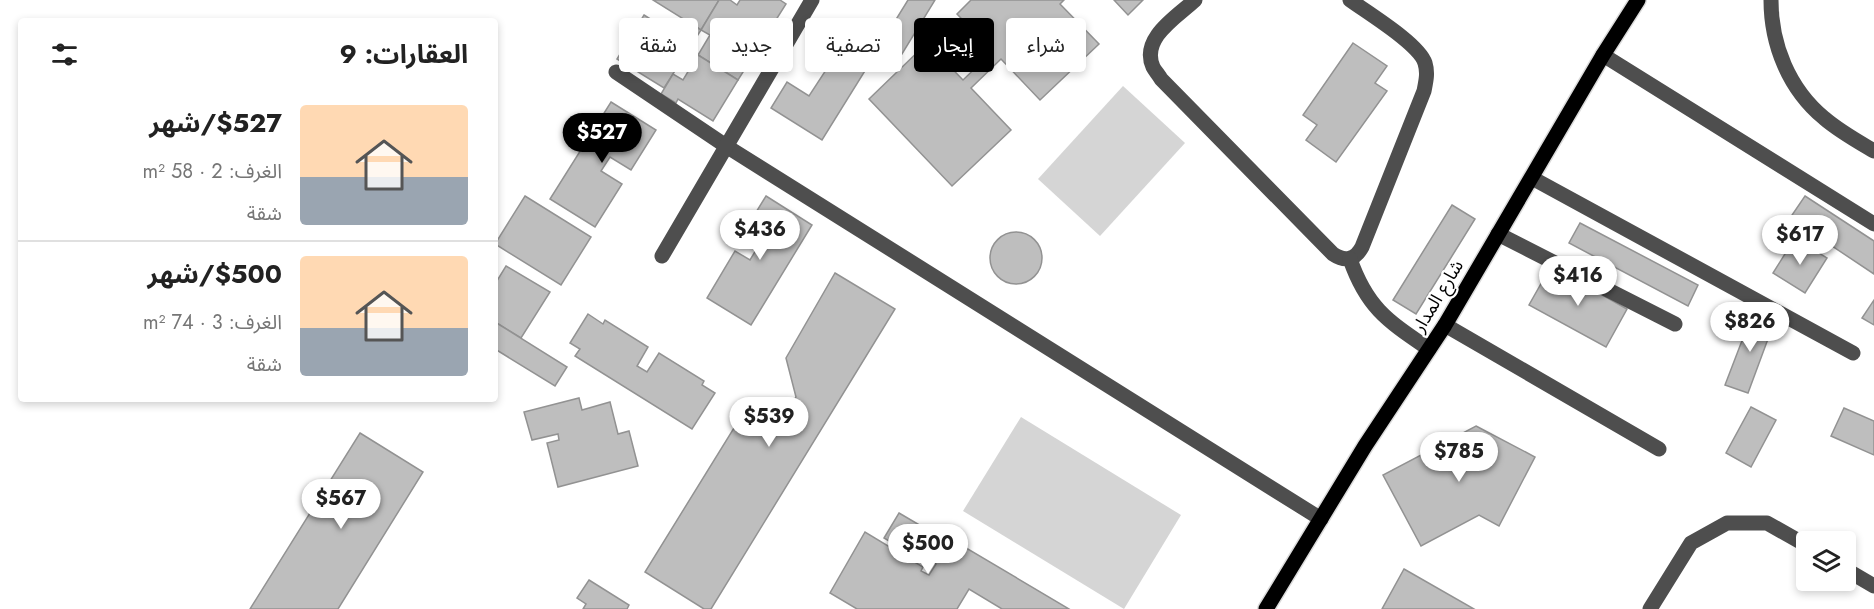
<!DOCTYPE html>
<html lang="ar">
<head>
<meta charset="utf-8">
<style>
	:root { --surface:#fff; --page:#f6f6f6; --text:#222; --muted:#767676; --line:#e0e0e0; --accent:#000 }
	body { margin:0; font-family:Jost,"Noto Sans Arabic",sans-serif; background:var(--page); color:var(--text); direction:rtl; height:100vh; display:flex; flex-direction:column; font-size:22px; white-space:nowrap }
	* { box-sizing:border-box; margin:0 }
	p { font-size:20px; color:var(--muted) }
	.icon { flex:none; width:33px; height:33px; fill:none; stroke:currentColor; stroke-width:2; stroke-linecap:round; stroke-linejoin:round }
	.map { position:relative; flex:1; overflow:hidden; direction:ltr }
	.side { position:absolute; left:18px; top:18px; width:480px; height:384px; display:flex; flex-direction:column; background:var(--surface); border-radius:6px; box-shadow:0 3px 9px #0003; direction:rtl }
	.side>* { flex:none }
	.banner { position:absolute; left:516px; top:18px; width:570px; height:54px; direction:rtl; display:flex; gap:12px }
	.buttons { position:absolute; left:1796px; top:531px; display:grid; gap:12px }
	.buttons a { display:grid; place-items:center; width:60px; height:60px; border-radius:6px; background:var(--surface); box-shadow:0 3px 9px #0003; font-size:30px }
	.price { position:absolute; translate:-50% -51px; padding:0 14px; border-radius:21px; background:#fff; color:#222; font-size:20px; line-height:39px; filter:drop-shadow(0 2px 3px #0008) }
	.price::after { content:''; position:absolute; left:50%; top:36px; width:18px; height:14px; margin-left:-9px; background:inherit; clip-path:polygon(0 0,100% 0,50% 100%) }
	.price.selected { background:var(--accent); color:#fff }
	ul { padding:0; list-style:none }
	li { display:flex; align-items:center; gap:18px; height:150px; padding:0 30px }
	li+li { border-top:2px solid var(--line) }
	li span { display:grid; place-items:center; flex:none; width:168px; height:120px; border-radius:6px; color:#555 }
	li>.icon { margin-inline-start:auto }
	span .icon { width:72px; height:72px; fill:#fffc; stroke-width:1 }
	li b { font-size:26px }
	h2 { display:flex; justify-content:space-between; align-items:center; height:72px; padding:0 30px; font-size:26px }
	.pill { padding:0 21px; border-radius:6px; background:var(--surface); box-shadow:0 3px 9px #0003; font-size:21px; line-height:54px }
	.pill.selected { background:var(--accent); color:#fff }
	.map>svg:first-child { display:block }
	.green { fill:#d5d5d5 }
	.building { fill:#bebebe; stroke:#929292; stroke-width:1.5 }
	.lines { fill:none; stroke-linecap:round; stroke-linejoin:round }
	.major-casing { stroke:#dbdbdb; stroke-width:18 }
	.minor { stroke:#4e4e4e; stroke-width:15 }
	.major { stroke:#000; stroke-width:15 }
	.labels { text-anchor:middle; dominant-baseline:central; stroke-width:4.5; stroke-linejoin:round; paint-order:stroke }
	.street-label { font-size:18px; fill:#000; stroke:#fff }
</style>
</head>
<body>
<div class="map">
<svg width="1874" height="609" viewBox="0 0 1874 609">
	<rect width="100%" height="100%" fill="#fff"/>
	<g class="green">
		<path d="M1123,86L1185,143L1100,236L1038,179Z"/>
		<path d="M1021,417L1181,515L1124,609L963,511Z"/>
	</g>
	<g class="building">
		<path d="M653,0H719L701,30Z"/>
		<path d="M719,0H730L737,5L740,0H780L786,4L738,80L698,55L710,35L701,30Z"/>
		<path d="M908,0H935L894,67L874,55Z"/>
		<path d="M971,0H1064L1060,4L1099,44L1040,100L1001,59L971,88L1011,130L952,186L869,99L927,43L963,80L993,51L957,14Z"/>
		<path d="M1114,0H1143L1128,15Z"/>
		<path d="M644,15L674,34L684,19L701,30L664,88L617,59Z"/>
		<path d="M857,19L886,37L822,140L771,108L787,82L809,96L828,67L806,54L818,34L840,47Z"/>
		<path d="M1353,43L1387,66L1375,83L1387,91L1336,162L1306,140L1317,125L1303,115Z"/>
		<path d="M698,55L738,80L713,121L678,99L676,103L661,94L673,74L683,80Z"/>
		<path d="M611,102L656,130L631,170L610,157L601,171L622,184L595,227L550,199Z"/>
		<path d="M525,196L591,237L561,285L495,244Z"/>
		<path d="M766,196L812,225L751,325L707,298L735,251L750,260L756,250L739,240Z"/>
		<path d="M1805,196L1874,241V274L1790,218Z"/>
		<path d="M1452,205L1475,219L1416,314L1393,300Z"/>
		<path d="M1580,223L1698,285L1688,306L1569,243Z"/>
		<circle cx="1016" cy="258" r="26"/>
		<path d="M1795,238L1827,258L1805,293L1773,273Z"/>
		<path d="M506,266L550,292L521,338L495,322V284Z"/>
		<path d="M1551,266L1627,309L1606,347L1529,305Z"/>
		<path d="M835,273L895,309L711,609H704L645,572L742,415L774,434L796,397L786,358Z"/>
		<path d="M1874,300V325L1862,318Z"/>
		<path d="M1753,312L1775,320L1748,393L1725,385Z"/>
		<path d="M588,314L603,324L605,320L648,347L637,366L647,372L659,353L704,381L702,385L715,393L692,429L575,356L580,349L570,343Z"/>
		<path d="M495,322L567,367L555,386L495,349Z"/>
		<path d="M579,398L582,410L610,402L618,434L629,431L638,466L558,487L547,443L559,440L558,434L532,440L524,412Z"/>
		<path d="M1751,407L1776,420L1751,467L1726,453Z"/>
		<path d="M1844,408L1874,421V455L1831,436Z"/>
		<path d="M1476,426L1535,457L1499,526L1479,515L1421,546L1383,475Z"/>
		<path d="M360,433L423,472L338,609H250Z"/>
		<path d="M899,513L940,537L937,543L945,548L951,539L1069,609H1002L969,589L957,609H857L830,593L865,532L923,567L921,571L929,575L936,564L926,559L924,562L884,538Z"/>
		<path d="M1404,569L1474,609H1382Z"/>
		<path d="M589,580L629,605L627,609H583L586,604L577,598Z"/>
	</g>
	<g class="lines">
		<g class="major-casing">
			<path id="major" d="M1266,609L1365,446L1445,325L1603,55L1638,0"/>
		</g>
		<g class="minor">
			<path d="M1195,0C1178,16 1140,38 1153,67C1155,71 1159,75 1161,79L1333,254C1345,262 1355,260 1362,247L1424,91C1426,81 1428,73 1425,63C1419,44 1368,13 1350,0"/>
			<path d="M1771,0C1771,45 1789,89 1824,118C1839,131 1857,141 1874,151"/>
			<path d="M1603,55L1874,224"/>
			<path d="M616,72L726,146L1321,519"/>
			<path d="M1532,178L1853,353"/>
			<path d="M1498,234L1675,324"/>
			<path d="M662,256L812,0"/>
			<path d="M1350,259C1367,308 1388,321 1429,349"/>
			<path d="M1445,325L1659,449"/>
			<path d="M1845,569L1874,586"/>
			<path d="M1650,609L1691,543L1727,523H1767L1806,545"/>
		</g>
		<use href="#major" class="major"/>
	</g>
	<g class="labels">
		<g class="street-label">
			<text transform="translate(1438 296) rotate(-59)">شارع المدار</text>
		</g>
	</g>
</svg>
<div class="buttons">
<a><svg class="icon" aria-label="layers" viewBox="0 0 24 24"><path d="M12 4l9 5-9 5-9-5zM3 14l9 5 9-5"/></svg></a>
</div>
<b class="price selected" style="left:602px;top:164px">$527</b>
<b class="price" style="left:760px;top:261px">$436</b>
<b class="price" style="left:1800px;top:266px">$617</b>
<b class="price" style="left:1578px;top:307px">$416</b>
<b class="price" style="left:1750px;top:353px">$826</b>
<b class="price" style="left:769px;top:448px">$539</b>
<b class="price" style="left:1459px;top:483px">$785</b>
<b class="price" style="left:341px;top:530px">$567</b>
<b class="price" style="left:928px;top:575px">$500</b>
<div class="banner">
<a class="pill">شراء</a>
<a class="pill selected">إيجار</a>
<a class="pill">تصفية</a>
<a class="pill">جديد</a>
<a class="pill">شقة</a>
</div>
<section class="side">
<h2>العقارات: 9<svg class="icon" aria-label="filters" viewBox="0 0 24 24"><path d="M4 7h16M4 17h16"/><circle cx="9" cy="7" r="2"/><circle cx="15" cy="17" r="2"/></svg></h2>
<ul>
<li><span style="background:linear-gradient(#ffd9b3 60%,#9aa5b1 0)"><svg class="icon" aria-label="home" viewBox="0 0 24 24"><path d="M3 11l9-7 9 7M6 9v11h12V9"/></svg></span><div><b>$527/شهر</b><p>الغرف: 2 · 58 m²</p><p>شقة</p></div></li>
<li><span style="background:linear-gradient(#ffd9b3 60%,#9aa5b1 0)"><svg class="icon" aria-label="home" viewBox="0 0 24 24"><path d="M3 11l9-7 9 7M6 9v11h12V9"/></svg></span><div><b>$500/شهر</b><p>الغرف: 3 · 74 m²</p><p>شقة</p></div></li>
</ul>
</section>
</div>
</body>
</html>
